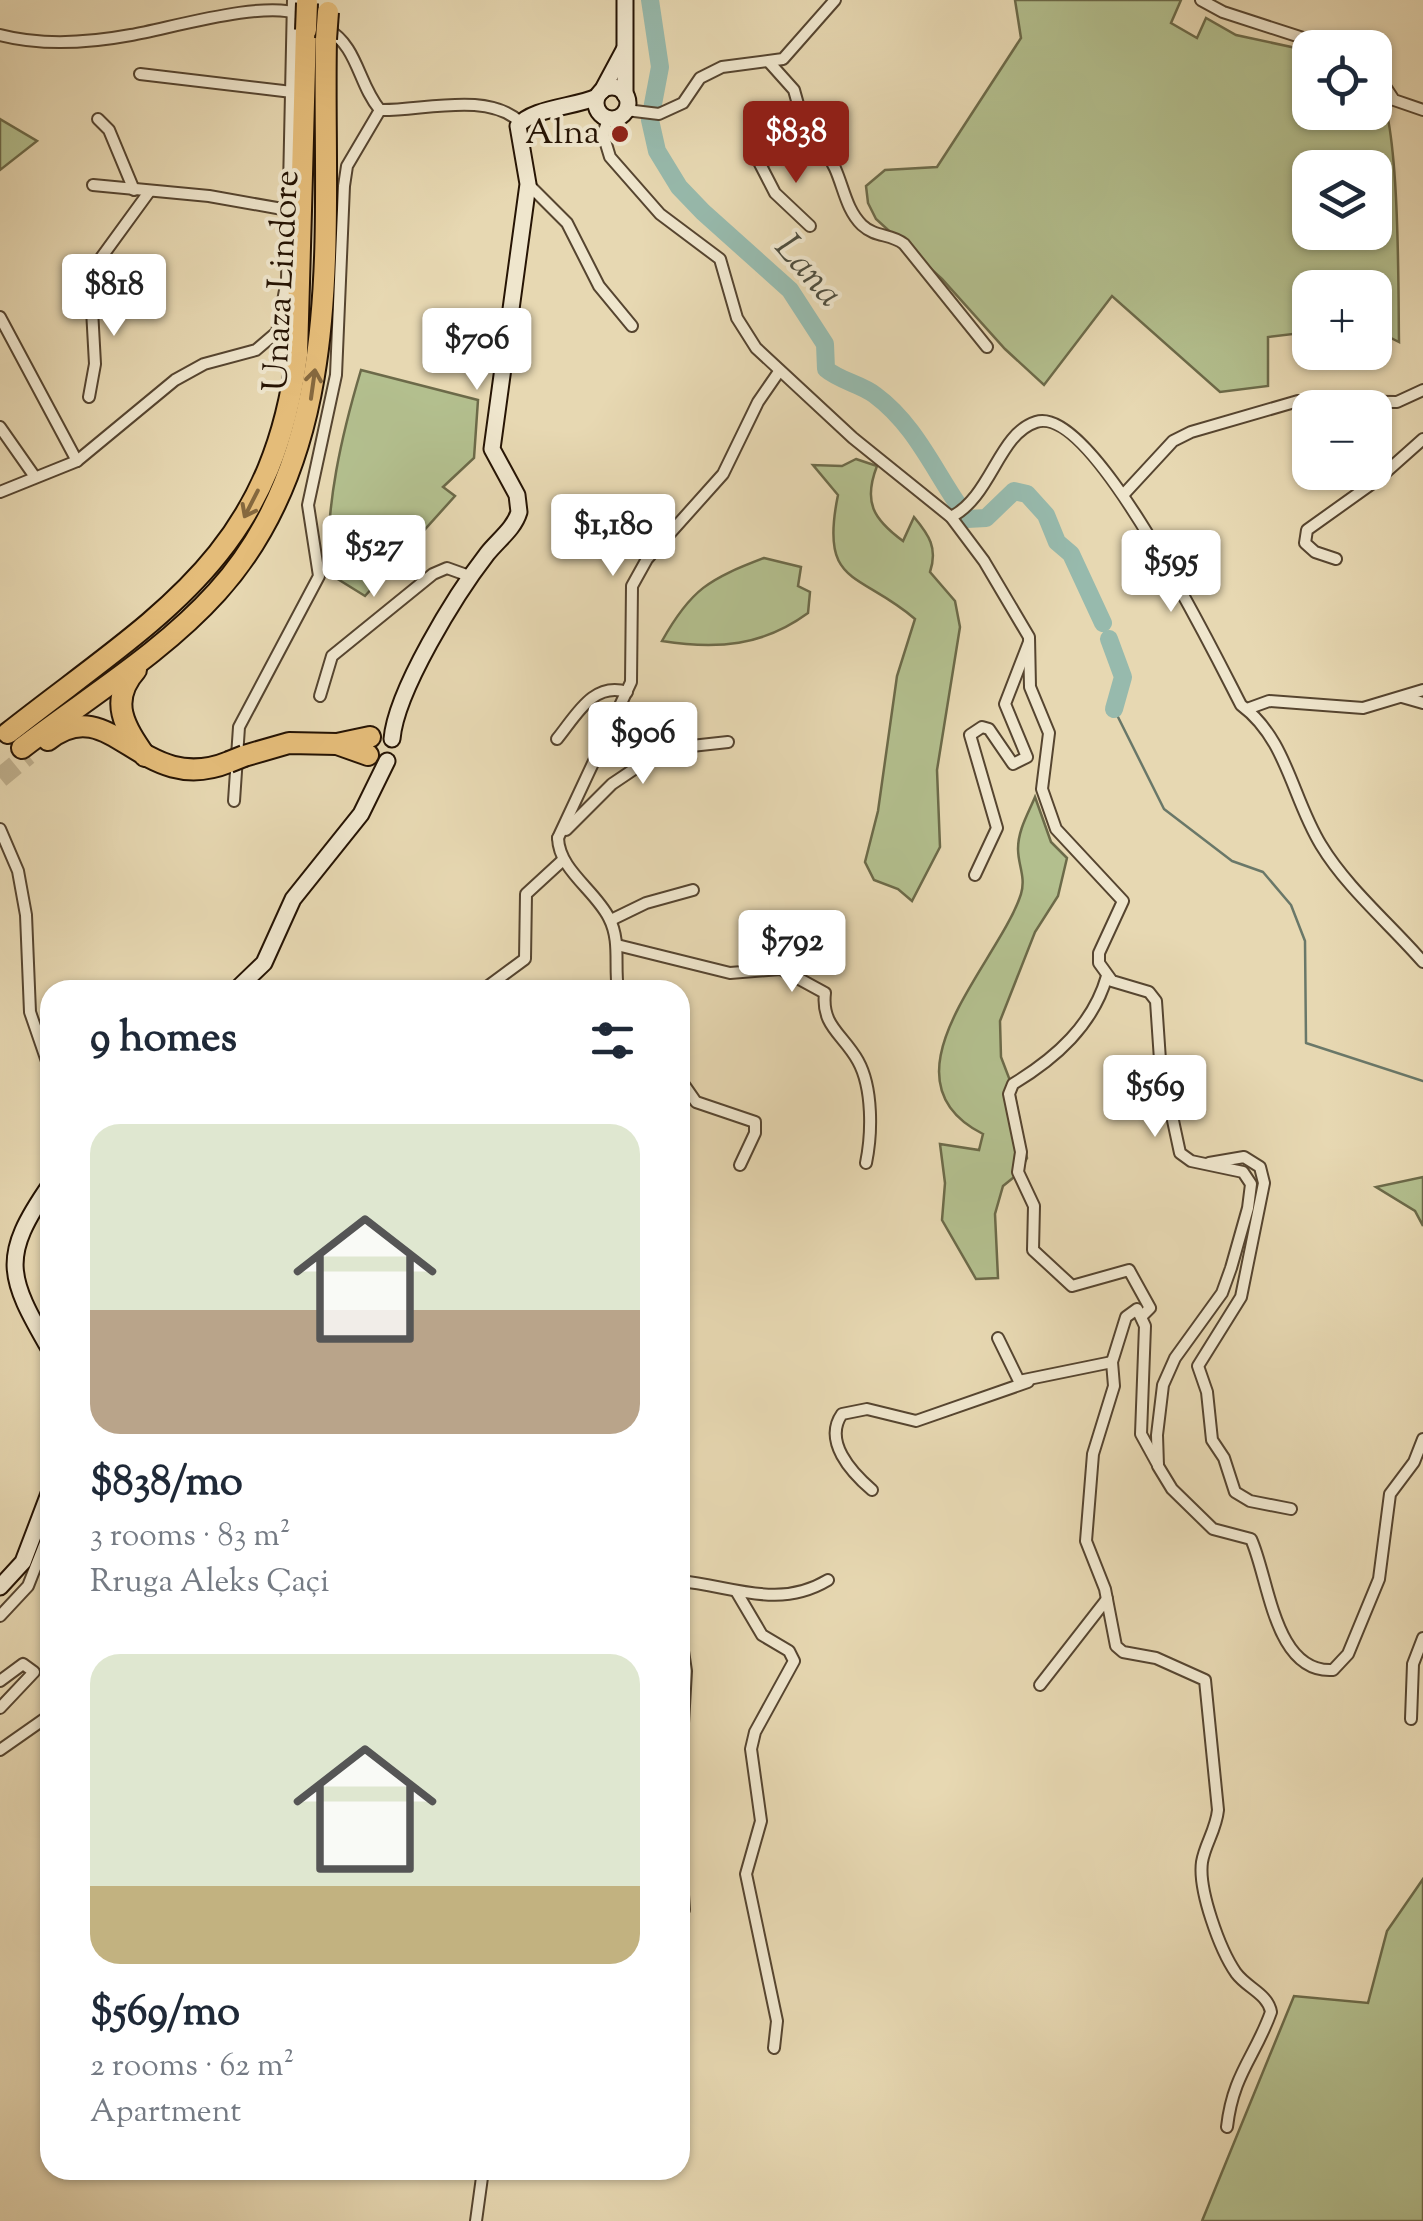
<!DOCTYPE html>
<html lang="en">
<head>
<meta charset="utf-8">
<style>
	:root { --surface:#fff; --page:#f2f2f3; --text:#1f2937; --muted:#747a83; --accent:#8f2418 }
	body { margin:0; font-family:"Sorts Mill Goudy",serif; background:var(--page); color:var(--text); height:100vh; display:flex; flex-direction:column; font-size:38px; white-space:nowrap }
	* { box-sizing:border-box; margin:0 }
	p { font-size:32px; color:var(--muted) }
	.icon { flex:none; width:55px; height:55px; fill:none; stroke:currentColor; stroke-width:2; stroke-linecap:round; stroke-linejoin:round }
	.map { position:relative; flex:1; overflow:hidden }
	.panel { position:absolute; left:40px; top:980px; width:650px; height:1200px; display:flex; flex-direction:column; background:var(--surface); border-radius:30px; box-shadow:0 2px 8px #0004 }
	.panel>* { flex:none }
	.fabs { position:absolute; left:1292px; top:30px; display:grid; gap:20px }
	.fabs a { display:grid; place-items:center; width:100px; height:100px; border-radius:20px; background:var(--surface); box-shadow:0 2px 8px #0004; font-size:50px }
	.price { position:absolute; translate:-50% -85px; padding:0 22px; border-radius:10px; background:#fff; color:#222; font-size:32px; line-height:65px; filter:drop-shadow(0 2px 5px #0008) }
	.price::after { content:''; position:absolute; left:50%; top:60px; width:30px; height:22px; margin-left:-15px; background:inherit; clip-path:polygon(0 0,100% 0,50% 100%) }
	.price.on { background:var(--accent); color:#fff }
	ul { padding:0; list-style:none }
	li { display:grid; align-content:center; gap:20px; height:530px; padding:0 50px }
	li span { display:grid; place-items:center; height:310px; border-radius:30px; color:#555 }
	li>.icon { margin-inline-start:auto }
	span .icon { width:180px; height:180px; fill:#fffc; stroke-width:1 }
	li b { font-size:42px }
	h2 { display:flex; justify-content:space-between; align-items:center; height:120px; padding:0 50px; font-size:42px }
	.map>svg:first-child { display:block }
	.green { fill:#b3bf8e; stroke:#6c6a49; stroke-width:2.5; fill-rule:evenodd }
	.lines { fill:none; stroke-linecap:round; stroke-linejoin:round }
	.stream { stroke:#6a7869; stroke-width:2.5 }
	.river { stroke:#97baad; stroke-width:18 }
	.highway-tunnel { stroke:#c0b18f; stroke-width:20; stroke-dasharray:20 10; stroke-linecap:butt }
	.street-casing { stroke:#564530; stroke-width:14 }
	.secondary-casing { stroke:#261404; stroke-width:19 }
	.highway-casing { stroke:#261404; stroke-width:24 }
	.street { stroke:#efe6cd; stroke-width:10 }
	.secondary { stroke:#efe6cd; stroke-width:15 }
	.highway { stroke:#e4bc79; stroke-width:20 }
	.highway-bridge-casing { stroke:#261404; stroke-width:24; stroke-linecap:butt }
	.highway-bridge { stroke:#e4bc79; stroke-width:20 }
	.oneway { stroke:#85683e }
	.poi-dot { fill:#8f2418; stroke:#efe6cd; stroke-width:4 }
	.labels { text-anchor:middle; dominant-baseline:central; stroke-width:8; stroke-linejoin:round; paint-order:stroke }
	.poi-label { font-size:35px; fill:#261404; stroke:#efe6cd; text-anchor:end }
	.street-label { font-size:35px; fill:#261404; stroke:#efe6cd }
	.water-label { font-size:38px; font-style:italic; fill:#4e4e3f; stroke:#efe6cd }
</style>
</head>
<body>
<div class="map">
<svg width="1423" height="2221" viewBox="0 0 1423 2221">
	<rect width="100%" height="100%" fill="#e7d8b2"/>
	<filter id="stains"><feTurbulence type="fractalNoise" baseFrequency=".002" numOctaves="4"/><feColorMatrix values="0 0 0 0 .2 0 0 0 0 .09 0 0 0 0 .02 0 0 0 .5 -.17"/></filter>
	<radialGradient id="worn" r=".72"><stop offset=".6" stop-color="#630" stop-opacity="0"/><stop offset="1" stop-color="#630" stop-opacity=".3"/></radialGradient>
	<g class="green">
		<path d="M1015,0H1181L1171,23L1197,38L1206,18L1236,35L1310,51V112H1375V82C1401,110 1398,296 1399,342L1375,330V288H1310V332L1268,337V386L1220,392L1112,296L1044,385L1005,349L942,279L876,219L868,203L866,186L885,170L937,167L1021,38ZM1310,168H1375V232H1310Z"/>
		<path d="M0,119L37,141L0,170Z"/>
		<path d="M361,370L478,400L474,458L443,487L455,496L365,596L328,573C326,504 341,437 361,370Z"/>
		<path d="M856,459L877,466C863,502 873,519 903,541L914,517C929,535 938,548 930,572L955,601L960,627L937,770L940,847L912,901L898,889L874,880L865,862L878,811L897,676L915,619C859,571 819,587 838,495L813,465L842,466Z"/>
		<path d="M764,558L801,567L798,586L810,592L808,613C763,646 717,650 662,641C691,589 709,579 764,558Z"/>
		<path d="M1035,797L1051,842L1067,858L1058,896L1035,932L1000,1021L1001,1057L1014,1091L1027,1158L1019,1173L1003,1186L995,1214L998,1278L976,1279L942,1220L945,1183L940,1144L979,1150L983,1134C874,1079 999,963 1021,894C1026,877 1018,865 1018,849C1018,830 1028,814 1035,797Z"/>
		<path d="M1423,1177V1226L1415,1211L1376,1187Z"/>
		<path d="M1423,1879V2221H1202L1294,1996L1368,2003L1387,1931Z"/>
	</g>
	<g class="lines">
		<path class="stream" d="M1114,709L1164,809L1232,861L1263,872L1291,905L1305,941L1306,1043L1423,1081"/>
		<g class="river">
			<path d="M650,0L660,67L650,120L657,151L679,187L703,212L790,290L825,344L826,369C840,381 861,384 875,395C913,423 932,466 957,503"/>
			<path d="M967,519L986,518L1014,491L1027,494L1046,515L1057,542L1071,554L1103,623"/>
			<path d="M1109,639L1123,677L1114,709"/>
		</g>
		<path class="highway-tunnel" d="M0,778L28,755"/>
		<g class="street-casing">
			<g id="street">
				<path d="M1201,0L1223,12L1334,48"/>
				<path d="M327,29C358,46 358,84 380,110"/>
				<path d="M0,35C42,46 88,43 131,35C171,28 264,0 299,14"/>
				<path d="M769,62L794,90L810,147"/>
				<path d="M1375,71L1394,100L1423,110"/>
				<path d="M140,74L292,92"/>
				<path d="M380,110C422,111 487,91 520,122"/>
				<path d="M626,110L659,114L683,103L700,78L722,67L783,59L835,0"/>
				<path d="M98,119L109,130L134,190"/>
				<path d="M608,119L603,134L610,157L660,214L720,259L737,318L756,348L853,438L951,517L984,561L1029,637L1030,687L1049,733L1042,789L1056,829L1123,901L1099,953V963L1112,981L1149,992L1156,1001L1160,1060L1180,1153L1191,1161L1243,1172L1251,1184L1248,1208L1231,1268L1222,1293L1175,1358L1163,1385L1157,1435L1158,1466L1172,1489L1213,1529L1251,1539C1269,1578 1274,1674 1333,1670L1348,1654L1379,1579L1390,1494L1414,1462L1423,1439"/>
				<path d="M528,184L567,223L599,286L632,326"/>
				<path d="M93,185L209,196L288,210"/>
				<path d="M810,226L775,193L759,162L810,147L825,152C843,173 842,206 862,225C876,238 890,233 904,244L987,347"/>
				<path d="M0,317L77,461"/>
				<path d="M89,397L95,364L90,273L149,192"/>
				<path d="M0,427L35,477"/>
				<path d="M0,492L77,461L175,380L204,364L256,350L277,332L287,280L293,0"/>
				<path d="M1124,494L1173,441L1191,432L1298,401L1397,402L1423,390"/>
				<path d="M951,517C992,496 998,434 1036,422C1093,403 1217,659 1241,705C1287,739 1292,798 1321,845C1347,888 1390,924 1423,962"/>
				<path d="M1336,559L1315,552L1305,543L1307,530L1377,480L1423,439"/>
				<path d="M320,696L332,656L433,574L447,568L472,577"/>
				<path d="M1402,697L1423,703"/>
				<path d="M1247,709L1269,701L1363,708L1423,690"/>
				<path d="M557,739C576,716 593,681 627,692"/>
				<path d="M234,801L239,727L319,576L308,505L336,375L344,186L347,166L380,110"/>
				<path d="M0,829L18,871L26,915L30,1012L50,1070"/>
				<path d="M566,830L612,784L664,749L728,742"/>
				<path d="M558,838L631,682L632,586L647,559L723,474L758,402L778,373"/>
				<path d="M558,838C559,870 595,890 609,918C621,941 614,966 618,990"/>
				<path d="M975,875L997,828L970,735L982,727L989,729L1013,764L1027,757L1005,704L1029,642"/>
				<path d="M611,920L646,903L693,890"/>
				<path d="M617,945L730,973L781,969L825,993C821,1026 843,1034 858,1061C873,1088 872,1134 866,1163"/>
				<path d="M1107,976C1093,1025 1056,1058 1013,1084L1009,1094L1021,1152L1018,1172L1034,1206L1033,1250L1072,1286L1129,1270L1150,1308L1143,1315"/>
				<path d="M483,990L525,959L526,894L563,860"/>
				<path d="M680,1079L696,1102L755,1122V1133L740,1165"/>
				<path d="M1209,1163L1244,1157L1260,1167L1264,1183L1241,1297L1198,1366L1207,1392L1212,1440L1224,1458L1235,1492L1250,1501L1291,1509"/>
				<path d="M998,1338L1019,1381L1112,1362"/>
				<path d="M1158,1465L1141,1434L1145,1326L1137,1309L1126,1317L1112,1362L1114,1386L1093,1454L1086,1541L1105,1589L1116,1646L1123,1652L1156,1658L1205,1680L1218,1810C1216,1830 1205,1844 1202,1862C1198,1890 1220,1950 1236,1973C1247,1988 1268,1994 1271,2012C1255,2057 1233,2074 1227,2127"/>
				<path d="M872,1490C851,1472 823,1441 842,1414L867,1409L916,1421L1028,1382"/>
				<path d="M680,1581C733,1586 778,1610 828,1580"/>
				<path d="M736,1591L762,1635L789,1651L794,1661L755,1732L751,1749L761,1821L746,1874L777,2021L774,2048"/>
				<path d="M0,1616L28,1586L50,1530"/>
				<path d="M680,1631L686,1671L680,1775"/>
				<path d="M0,1681L23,1664L34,1672L0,1708"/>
				<path d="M1040,1685L1107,1599"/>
				<path d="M1411,1719L1413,1664L1423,1638"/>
				<path d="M0,1750L50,1715"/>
				<path d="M680,1850L684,1910"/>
				<path d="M476,2221L483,2170"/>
			</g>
		</g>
		<g class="secondary-casing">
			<g id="secondary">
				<path d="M625,0V95"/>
				<circle cx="612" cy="103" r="16"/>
				<path d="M602,91L624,50"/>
				<path d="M392,739C396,691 456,594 487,554C498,540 514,529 519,512L517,495L492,449L528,184L518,126C531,108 575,107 597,97"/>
				<path d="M236,990L264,963L293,899L361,814L387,761"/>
				<path d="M50,1185C0,1257 7,1276 50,1350"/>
				<path d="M0,1587L23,1562L50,1491"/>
			</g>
		</g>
		<g class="highway-casing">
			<g id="highway">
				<path d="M136,670C108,701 125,727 145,756"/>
				<path d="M8,733C155,617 271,559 297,355L306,30"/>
				<path d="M48,740C112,689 141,798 229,762"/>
				<path d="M22,748C87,698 162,653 217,592C351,444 322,223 326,39"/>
				<path d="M368,755L337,744L370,737"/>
				<path d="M244,756L289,743L337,744"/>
			</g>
		</g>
		<use href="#street" class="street"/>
		<use href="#secondary" class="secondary"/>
		<use href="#highway" class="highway"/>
		<g class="highway-bridge-casing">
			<g id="highway-bridge">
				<path d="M306,30L307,3"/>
				<path d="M326,39L328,12"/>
				<path d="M229,762L244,756"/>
			</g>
		</g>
		<use href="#highway-bridge" class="highway-bridge"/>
	</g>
	<defs><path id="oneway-shaft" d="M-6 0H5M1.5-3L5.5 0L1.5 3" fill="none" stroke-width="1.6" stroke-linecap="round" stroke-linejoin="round" transform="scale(2.5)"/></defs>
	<g class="oneway">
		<use href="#oneway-shaft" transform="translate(313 384) rotate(-82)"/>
		<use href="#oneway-shaft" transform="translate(251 504) rotate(117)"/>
	</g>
	<circle class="poi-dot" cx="620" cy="134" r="10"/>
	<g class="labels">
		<g class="poi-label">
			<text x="600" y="134">Alna</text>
		</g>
		<g class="street-label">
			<text transform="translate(283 281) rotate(-87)">Unaza Lindore</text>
		</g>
		<g class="water-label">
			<text transform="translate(807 272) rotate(49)">Lana</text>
		</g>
	</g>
	<rect width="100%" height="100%" filter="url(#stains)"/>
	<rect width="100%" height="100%" fill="url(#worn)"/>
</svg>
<div class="fabs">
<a><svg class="icon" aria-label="locate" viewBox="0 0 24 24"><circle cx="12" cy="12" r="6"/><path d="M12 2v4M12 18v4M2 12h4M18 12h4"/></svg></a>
<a><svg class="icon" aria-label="layers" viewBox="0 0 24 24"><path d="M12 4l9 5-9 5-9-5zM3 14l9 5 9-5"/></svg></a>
<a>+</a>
<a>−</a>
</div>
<b class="price on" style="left:796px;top:186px">$838</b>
<b class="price" style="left:114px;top:339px">$818</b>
<b class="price" style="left:477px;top:393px">$706</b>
<b class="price" style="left:613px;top:579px">$1,180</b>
<b class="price" style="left:374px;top:600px">$527</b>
<b class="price" style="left:1171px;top:615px">$595</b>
<b class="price" style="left:643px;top:787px">$906</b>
<b class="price" style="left:792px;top:995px">$792</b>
<b class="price" style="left:1155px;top:1140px">$569</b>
<section class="panel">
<h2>9 homes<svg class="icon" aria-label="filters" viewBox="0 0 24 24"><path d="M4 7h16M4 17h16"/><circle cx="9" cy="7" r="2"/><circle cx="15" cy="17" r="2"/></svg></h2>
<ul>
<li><span style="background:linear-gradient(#dfe7d0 60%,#b9a48a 0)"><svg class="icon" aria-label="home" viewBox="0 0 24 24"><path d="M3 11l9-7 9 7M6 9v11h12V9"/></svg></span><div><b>$838/mo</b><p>3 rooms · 83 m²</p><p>Rruga Aleks Çaçi</p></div></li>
<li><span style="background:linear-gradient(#dfe7d0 75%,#c2b280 0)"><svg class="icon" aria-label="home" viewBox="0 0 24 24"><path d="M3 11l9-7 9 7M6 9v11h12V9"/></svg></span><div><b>$569/mo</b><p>2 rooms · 62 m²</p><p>Apartment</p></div></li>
</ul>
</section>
</div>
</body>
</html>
